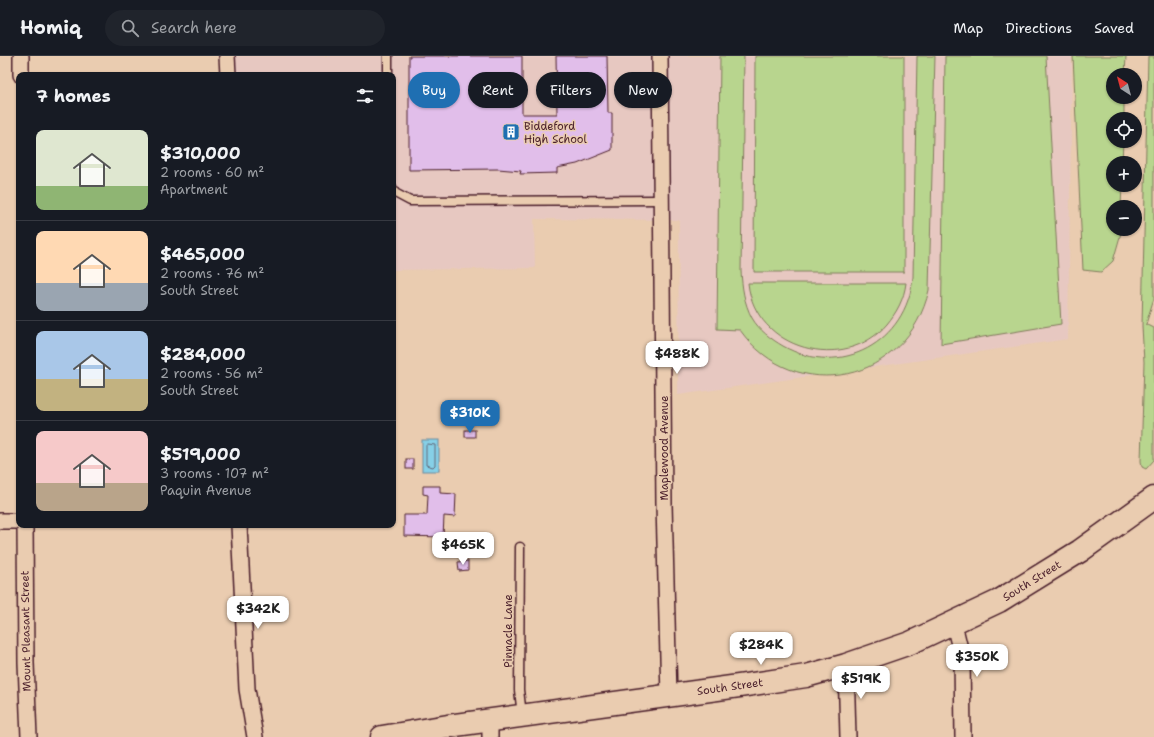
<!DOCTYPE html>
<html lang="en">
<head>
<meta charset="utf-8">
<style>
	:root { --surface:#171b24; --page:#20242c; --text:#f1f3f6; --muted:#9ea1a6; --line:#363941; --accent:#1f6fb2 }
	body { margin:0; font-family:"Shantell Sans",sans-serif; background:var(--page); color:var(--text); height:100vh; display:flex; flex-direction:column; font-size:15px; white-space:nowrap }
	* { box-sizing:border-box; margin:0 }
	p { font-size:13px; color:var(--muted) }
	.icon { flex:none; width:22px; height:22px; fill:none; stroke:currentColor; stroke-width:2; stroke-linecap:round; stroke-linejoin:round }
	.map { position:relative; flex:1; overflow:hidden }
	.sheet { position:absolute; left:16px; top:16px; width:380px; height:456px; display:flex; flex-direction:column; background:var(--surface); border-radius:8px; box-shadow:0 1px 3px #0004 }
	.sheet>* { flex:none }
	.banner { position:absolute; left:408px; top:16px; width:380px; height:36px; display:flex; gap:8px }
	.needle { width:26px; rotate:324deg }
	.fabs { position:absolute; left:1106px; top:12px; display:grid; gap:8px }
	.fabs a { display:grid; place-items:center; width:36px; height:36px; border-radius:50%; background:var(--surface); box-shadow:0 1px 3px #0004; font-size:20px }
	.price { position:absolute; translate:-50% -34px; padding:0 9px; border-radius:8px; background:#fff; color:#222; font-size:13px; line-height:26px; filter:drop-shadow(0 1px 2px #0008) }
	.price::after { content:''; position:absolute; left:50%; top:24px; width:12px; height:9px; margin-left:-6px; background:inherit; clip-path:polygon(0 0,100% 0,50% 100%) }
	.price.selected { background:var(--accent); color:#fff }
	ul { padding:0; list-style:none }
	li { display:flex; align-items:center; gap:12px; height:100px; padding:0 20px }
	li+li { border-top:1px solid var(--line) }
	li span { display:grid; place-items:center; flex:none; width:112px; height:80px; border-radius:8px; color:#555 }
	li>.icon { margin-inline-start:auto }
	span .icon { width:48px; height:48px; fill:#fffc; stroke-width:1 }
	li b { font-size:17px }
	h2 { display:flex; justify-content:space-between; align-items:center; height:48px; padding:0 20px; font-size:17px }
	.chip { padding:0 14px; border-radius:18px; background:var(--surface); box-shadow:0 1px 3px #0004; font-size:14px; line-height:36px }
	.chip.selected { background:var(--accent); color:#fff }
	header { display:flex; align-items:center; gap:24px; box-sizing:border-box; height:56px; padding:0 20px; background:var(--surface); border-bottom:1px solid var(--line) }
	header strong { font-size:19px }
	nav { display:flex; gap:22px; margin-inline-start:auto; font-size:14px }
	.search { width:280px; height:36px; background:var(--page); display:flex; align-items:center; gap:10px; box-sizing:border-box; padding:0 14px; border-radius:22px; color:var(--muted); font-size:15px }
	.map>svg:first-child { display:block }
	.built { fill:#e7c8c1 }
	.green { fill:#b8d58e; stroke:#817a5c }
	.water { fill:#86d0e7; stroke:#6e899c }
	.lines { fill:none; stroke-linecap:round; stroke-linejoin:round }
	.shore { stroke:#626676; stroke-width:1 }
	.building { fill:#e1beea; stroke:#4a1f2b }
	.lane-casing { stroke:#4a1f2b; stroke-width:11 }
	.street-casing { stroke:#4a1f2b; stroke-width:18 }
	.secondary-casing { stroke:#4a1f2b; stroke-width:25 }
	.lane { stroke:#eaccb0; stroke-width:8 }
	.street { stroke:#eaccb0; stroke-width:15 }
	.secondary { stroke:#eaccb0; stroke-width:22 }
	.labels { text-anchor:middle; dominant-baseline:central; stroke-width:3; stroke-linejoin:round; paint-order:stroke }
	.poi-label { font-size:11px; fill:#4a1f2b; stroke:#eaccb0; text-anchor:start }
	.street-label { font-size:11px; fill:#4a1f2b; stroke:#eaccb0 }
</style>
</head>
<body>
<header>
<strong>Homiq</strong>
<div class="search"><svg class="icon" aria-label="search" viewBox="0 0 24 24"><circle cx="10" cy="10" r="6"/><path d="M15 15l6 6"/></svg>Search here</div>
<nav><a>Map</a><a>Directions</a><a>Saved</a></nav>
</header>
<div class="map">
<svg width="1154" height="681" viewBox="0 0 1154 681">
	<rect width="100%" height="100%" fill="#eaccb0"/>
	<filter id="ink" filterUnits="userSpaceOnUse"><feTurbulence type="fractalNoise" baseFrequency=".025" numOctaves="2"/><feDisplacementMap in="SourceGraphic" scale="8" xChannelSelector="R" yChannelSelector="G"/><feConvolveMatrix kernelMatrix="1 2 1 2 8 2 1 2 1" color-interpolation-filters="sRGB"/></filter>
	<g filter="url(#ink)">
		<path class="built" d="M234,0H1072L1068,283L678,339L679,164L534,163L535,212L393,214V19H235Z"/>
		<g class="green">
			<path d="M720,0H744L741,215C742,231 744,247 752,262C759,274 771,283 783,290C841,323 907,286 913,221L917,0H935L929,234C908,327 795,351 740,274L717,273Z"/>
			<path d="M755,0H904V216H754Z"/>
			<path d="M945,0H1046L1061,268L941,288Z"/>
			<path d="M1073,0H1126L1125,19H1113V41H1124V63H1113V85H1123L1122,107H1113V129H1122L1121,151H1113V173H1121V177L1113,205L1101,216L1083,214Z"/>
			<path d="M1148,0H1154V242L1146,268L1154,272V404L1146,413L1142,411L1141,405L1144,306L1142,270Z"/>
			<path d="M748,227H906C904,243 897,256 887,268C845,318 755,294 748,227Z"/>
		</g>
		<rect class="water" x="422" y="384" width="17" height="31"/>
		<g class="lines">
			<path class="shore" d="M428,388L435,389V409L433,411L426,409V390Z"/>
		</g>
		<g class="building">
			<path d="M409,0H522V58H557L556,0H607L608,57H612V94L577,108L557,112V117L520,118L521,115L498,113L409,114Z"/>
			<rect x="465" y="374" width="10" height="7"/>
			<rect x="406" y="403" width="7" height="10"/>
			<path d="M423,430H440V437L456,438L455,461L444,460L443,481L404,480V459H427L428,439L423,438Z"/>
			<path d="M468,505V514L459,515L458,506Z"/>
		</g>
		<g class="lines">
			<g class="lane-casing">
				<g id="lane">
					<path d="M388,0V19"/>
					<path d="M393,133L395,137L410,145L663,144"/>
					<path d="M520,491L519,634L522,659"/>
				</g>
			</g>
			<g class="street-casing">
				<g id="street">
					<path d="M227,0L228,19"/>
					<path d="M660,0L664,448L669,640"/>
					<path d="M21,19V0"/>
					<path d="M0,465H19"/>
					<path d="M25,469L26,607L29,681"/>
					<path d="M239,469L247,633L255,681"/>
					<path d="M954,568L962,601L963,681"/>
					<path d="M846,609L848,681"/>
					<path d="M490,664V681"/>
				</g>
			</g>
			<g class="secondary-casing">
				<path id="secondary" d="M382,681L448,670L739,630L806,620L846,609L910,587L999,545L1080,495L1154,442"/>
			</g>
			<use href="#lane" class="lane"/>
			<use href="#street" class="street"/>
			<use href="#secondary" class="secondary"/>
		</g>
	</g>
	<defs>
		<g id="building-square" transform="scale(0.9)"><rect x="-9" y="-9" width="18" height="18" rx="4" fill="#1f6fb2" stroke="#eaccb0"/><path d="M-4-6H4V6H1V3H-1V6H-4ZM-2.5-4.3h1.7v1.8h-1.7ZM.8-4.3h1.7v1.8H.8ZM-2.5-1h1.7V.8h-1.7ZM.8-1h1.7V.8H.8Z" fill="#fff"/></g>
	</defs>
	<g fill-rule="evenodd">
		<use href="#building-square" x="511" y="76"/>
	</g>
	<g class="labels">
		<g class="poi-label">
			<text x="524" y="70">Biddeford<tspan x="524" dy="13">High School</tspan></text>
		</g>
		<g class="street-label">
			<text transform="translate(664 392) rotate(-90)">Maplewood Avenue</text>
			<text transform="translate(1032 525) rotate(-32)">South Street</text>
			<text transform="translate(26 575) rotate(-91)">Mount Pleasant Street</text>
			<text transform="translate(508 575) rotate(-90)">Pinnacle Lane</text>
			<text transform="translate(730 631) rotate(-8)">South Street</text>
		</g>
	</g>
</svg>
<div class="fabs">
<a><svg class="needle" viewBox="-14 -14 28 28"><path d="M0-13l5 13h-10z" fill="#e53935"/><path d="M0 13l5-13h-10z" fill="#9ea1a6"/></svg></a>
<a><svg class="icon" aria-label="locate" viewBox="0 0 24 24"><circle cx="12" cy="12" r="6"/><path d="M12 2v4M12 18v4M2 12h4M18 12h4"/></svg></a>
<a>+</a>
<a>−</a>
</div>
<b class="price" style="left:677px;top:319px">$488K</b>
<b class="price selected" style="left:470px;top:378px">$310K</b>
<b class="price" style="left:463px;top:510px">$465K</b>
<b class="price" style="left:258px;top:574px">$342K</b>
<b class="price" style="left:761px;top:610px">$284K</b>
<b class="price" style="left:977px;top:622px">$350K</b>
<b class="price" style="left:861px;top:644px">$519K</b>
<div class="banner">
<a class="chip selected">Buy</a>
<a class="chip">Rent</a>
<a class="chip">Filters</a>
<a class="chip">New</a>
</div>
<section class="sheet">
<h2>7 homes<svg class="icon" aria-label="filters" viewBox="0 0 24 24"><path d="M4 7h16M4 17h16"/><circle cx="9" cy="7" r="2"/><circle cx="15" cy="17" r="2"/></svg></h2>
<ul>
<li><span style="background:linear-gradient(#dfe7d0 70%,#8fb573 0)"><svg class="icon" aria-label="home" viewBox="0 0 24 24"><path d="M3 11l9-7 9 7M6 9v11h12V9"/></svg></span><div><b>$310,000</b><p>2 rooms · 60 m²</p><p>Apartment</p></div></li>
<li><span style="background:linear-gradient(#ffd9b3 65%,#9aa5b1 0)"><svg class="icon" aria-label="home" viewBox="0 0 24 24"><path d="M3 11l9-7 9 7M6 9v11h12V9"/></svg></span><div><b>$465,000</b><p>2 rooms · 76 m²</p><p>South Street</p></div></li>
<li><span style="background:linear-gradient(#a9c7e8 60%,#c2b280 0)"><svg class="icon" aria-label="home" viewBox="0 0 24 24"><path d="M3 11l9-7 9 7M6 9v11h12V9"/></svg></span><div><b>$284,000</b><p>2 rooms · 56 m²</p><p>South Street</p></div></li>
<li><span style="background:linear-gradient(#f6c9c9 65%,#b9a48a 0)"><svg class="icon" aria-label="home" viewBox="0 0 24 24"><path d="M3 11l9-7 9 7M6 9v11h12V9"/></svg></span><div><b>$519,000</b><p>3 rooms · 107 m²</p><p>Paquin Avenue</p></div></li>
</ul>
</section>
</div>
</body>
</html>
